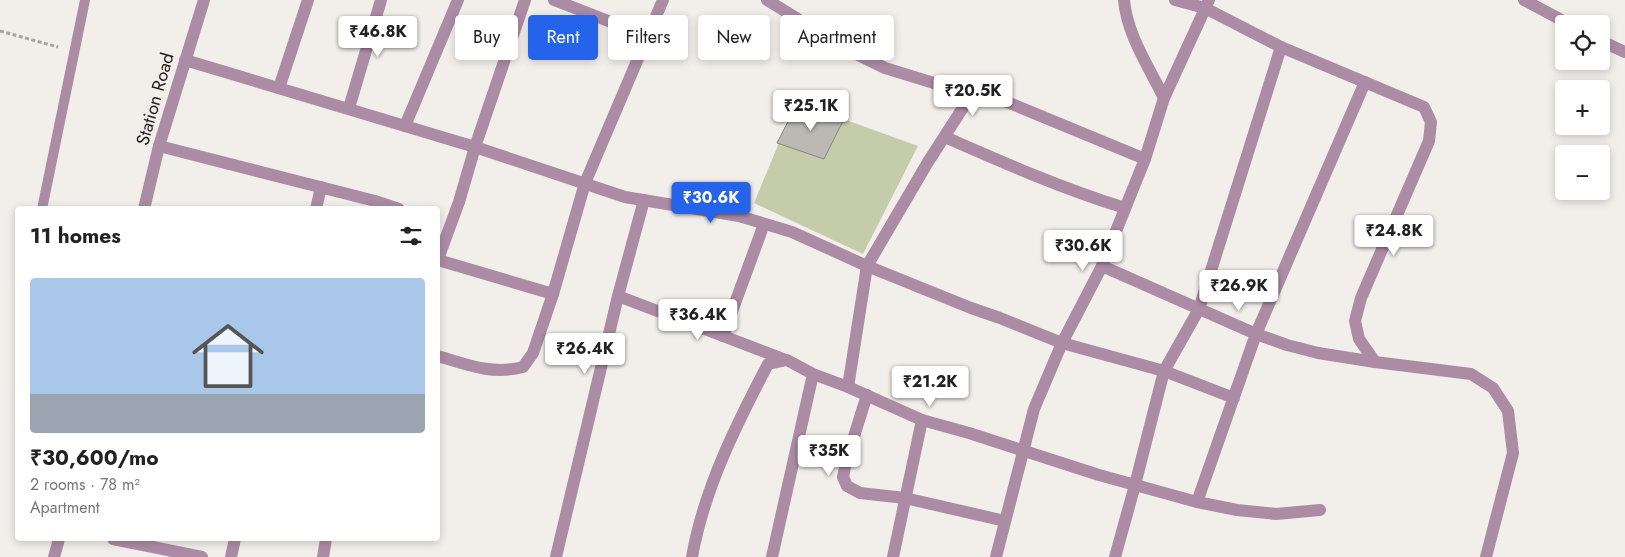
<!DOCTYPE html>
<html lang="en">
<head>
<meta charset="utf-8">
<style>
	:root { --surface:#fff; --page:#f2f2f2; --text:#222; --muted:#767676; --accent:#2563eb }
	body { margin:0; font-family:Jost,sans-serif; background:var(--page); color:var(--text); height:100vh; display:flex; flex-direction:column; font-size:19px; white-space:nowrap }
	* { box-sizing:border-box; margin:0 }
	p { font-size:16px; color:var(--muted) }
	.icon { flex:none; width:28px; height:28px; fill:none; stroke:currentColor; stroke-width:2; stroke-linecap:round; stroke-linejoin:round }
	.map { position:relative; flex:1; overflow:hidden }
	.side { position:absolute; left:15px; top:206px; width:425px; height:335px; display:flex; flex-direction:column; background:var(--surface); border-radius:5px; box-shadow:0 2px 8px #0003 }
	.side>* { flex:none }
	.hud { position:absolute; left:455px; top:15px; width:475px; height:45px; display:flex; gap:10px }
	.controls { position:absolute; left:1555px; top:15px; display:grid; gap:10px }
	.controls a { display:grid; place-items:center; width:55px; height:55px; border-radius:5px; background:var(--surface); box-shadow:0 2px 8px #0003; font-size:25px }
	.price { position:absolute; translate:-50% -42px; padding:0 11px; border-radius:5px; background:#fff; color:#222; font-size:16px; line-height:32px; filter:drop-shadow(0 1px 2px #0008) }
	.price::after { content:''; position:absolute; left:50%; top:30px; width:15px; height:11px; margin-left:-8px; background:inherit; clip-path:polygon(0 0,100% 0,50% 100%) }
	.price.current { background:var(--accent); color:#fff }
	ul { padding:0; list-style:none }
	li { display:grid; align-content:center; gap:10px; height:265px; padding:0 15px }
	li span { display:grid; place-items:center; height:155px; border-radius:5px; color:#555 }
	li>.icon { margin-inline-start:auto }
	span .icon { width:90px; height:90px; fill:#fffc; stroke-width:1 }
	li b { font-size:21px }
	h2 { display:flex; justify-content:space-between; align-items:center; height:60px; padding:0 15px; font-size:21px }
	.chip { padding:0 18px; border-radius:5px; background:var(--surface); box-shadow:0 2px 8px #0003; font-size:18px; line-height:45px }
	.chip.current { background:var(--accent); color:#fff }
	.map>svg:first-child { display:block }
	.green { fill:#c4ccaa }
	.building { fill:#bcb9b4; stroke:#898682 }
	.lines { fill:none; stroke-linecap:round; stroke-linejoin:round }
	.path { stroke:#a6a3a0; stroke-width:3; stroke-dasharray:4 2.5; stroke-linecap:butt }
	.service { stroke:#ac8ba4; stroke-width:10 }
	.minor { stroke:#ac8ba4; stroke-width:12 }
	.labels { text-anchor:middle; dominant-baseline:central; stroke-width:5; stroke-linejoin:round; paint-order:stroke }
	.street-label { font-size:18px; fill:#1b1a19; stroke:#f2eeea }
</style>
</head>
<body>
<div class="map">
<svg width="1625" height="557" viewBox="0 0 1625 557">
	<rect width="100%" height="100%" fill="#f2eeea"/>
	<path class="green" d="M796,102L918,146L863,254L754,203Z"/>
	<path class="building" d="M796,106L844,119L824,159L777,143Z"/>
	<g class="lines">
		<path class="path" d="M0,31L58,47"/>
		<path class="service" d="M42,209L85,0"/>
		<g class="minor">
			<path d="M554,0L647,36"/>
			<path d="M767,0L848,50L885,68L976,96"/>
			<path d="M1124,0C1127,35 1149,67 1164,98"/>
			<path d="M1175,0L1205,8L1281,47L1424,107L1431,122L1429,141L1361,298L1355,321L1359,339L1375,362L1471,374L1493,388L1508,411L1513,453L1486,557"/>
			<path d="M1524,0L1569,24"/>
			<path d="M1601,41L1625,52"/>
			<path d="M185,60L475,147L625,197L739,216L792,232L867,266L971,308L1000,318L1062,343L1164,371L1234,398"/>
			<path d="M279,88L308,0"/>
			<path d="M349,108L381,0"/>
			<path d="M405,126L458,0"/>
			<path d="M945,137C1004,163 1063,189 1125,208"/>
			<path d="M159,146L375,201L399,209"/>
			<path d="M144,209L159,146L204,0"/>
			<path d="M316,209L321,187"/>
			<path d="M438,259L459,202L475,147L525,0"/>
			<path d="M438,260L553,294"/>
			<path d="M1102,266L1256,334L1287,345L1318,353L1375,362"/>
			<path d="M618,296L786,360"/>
			<path d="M723,336L764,224"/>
			<path d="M438,356C468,365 492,375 523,367L533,353L553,294L585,183L663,0"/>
			<path d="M848,387L867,266L928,162L964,106L976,96L995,97L1145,159"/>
			<path d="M867,395L846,462L843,477L847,486L860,493L905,498L1005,521"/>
			<path d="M1197,502L1256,334L1365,82"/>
			<path d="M113,539L202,557"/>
			<path d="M54,557L59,539"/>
			<path d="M231,557L235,539"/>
			<path d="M323,557L326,539"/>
			<path d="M556,557L618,296L644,200"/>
			<path d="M692,557C704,489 736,425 768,364L787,360L813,374L848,387L922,420L969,433L1099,475L1197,502L1237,510L1276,514L1320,510"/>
			<path d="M772,557L813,374"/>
			<path d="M893,557L922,420"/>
			<path d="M996,557L1034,409L1062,343L1102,266L1145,159L1164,98L1209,0"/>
			<path d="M1115,557L1135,485L1164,371L1199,309L1281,47"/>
		</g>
	</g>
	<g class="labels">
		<g class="street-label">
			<text transform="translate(155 99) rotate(-74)">Station Road</text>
		</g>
	</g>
</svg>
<div class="controls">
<a><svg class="icon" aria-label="locate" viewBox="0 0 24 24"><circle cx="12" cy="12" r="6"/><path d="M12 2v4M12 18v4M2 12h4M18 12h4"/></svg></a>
<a>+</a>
<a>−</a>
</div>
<b class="price" style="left:378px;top:58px">₹46.8K</b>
<b class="price" style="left:973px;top:117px">₹20.5K</b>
<b class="price" style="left:811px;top:132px">₹25.1K</b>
<b class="price current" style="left:711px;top:224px">₹30.6K</b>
<b class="price" style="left:1394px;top:257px">₹24.8K</b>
<b class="price" style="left:1083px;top:272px">₹30.6K</b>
<b class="price" style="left:1239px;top:312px">₹26.9K</b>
<b class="price" style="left:698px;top:341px">₹36.4K</b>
<b class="price" style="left:585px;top:375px">₹26.4K</b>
<b class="price" style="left:930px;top:408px">₹21.2K</b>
<b class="price" style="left:829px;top:477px">₹35K</b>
<div class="hud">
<a class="chip">Buy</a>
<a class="chip current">Rent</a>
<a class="chip">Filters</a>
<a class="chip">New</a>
<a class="chip">Apartment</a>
</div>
<section class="side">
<h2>11 homes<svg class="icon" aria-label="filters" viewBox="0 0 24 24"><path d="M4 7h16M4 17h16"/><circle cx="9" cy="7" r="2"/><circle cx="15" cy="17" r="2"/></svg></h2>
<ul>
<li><span style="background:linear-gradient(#a9c7e8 75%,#9aa5b1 0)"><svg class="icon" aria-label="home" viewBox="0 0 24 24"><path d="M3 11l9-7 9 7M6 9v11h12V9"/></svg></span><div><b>₹30,600/mo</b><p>2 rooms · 78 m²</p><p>Apartment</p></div></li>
</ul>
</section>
</div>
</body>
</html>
